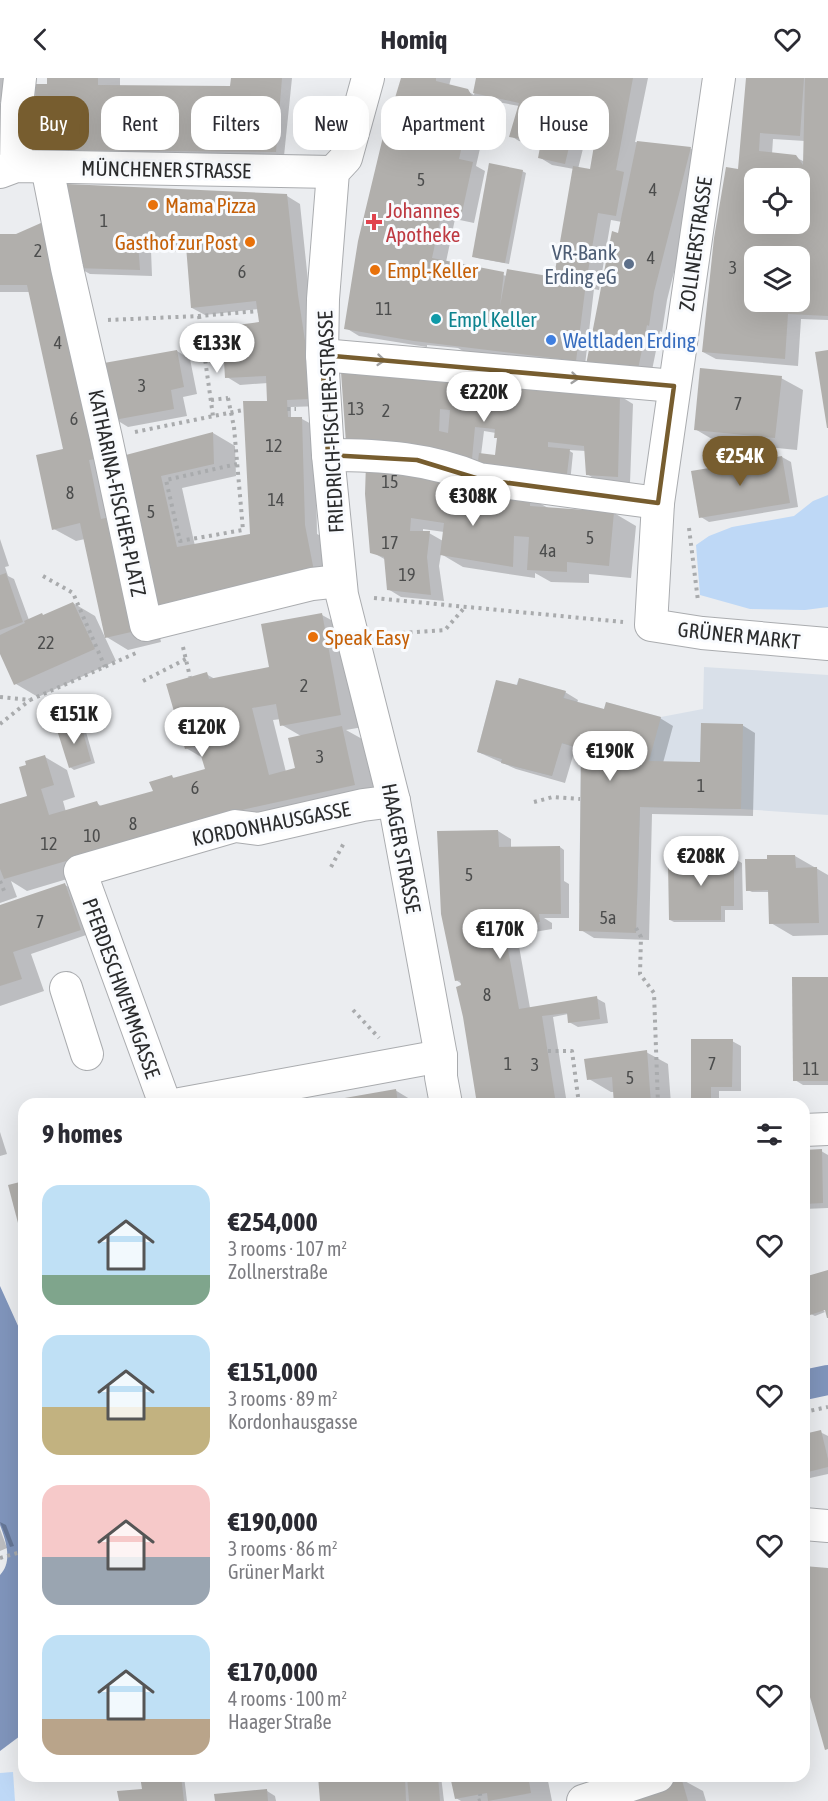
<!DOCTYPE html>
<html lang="en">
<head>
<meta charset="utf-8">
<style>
	:root { --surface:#fff; --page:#f7f7f7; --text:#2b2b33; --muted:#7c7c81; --accent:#775d2f }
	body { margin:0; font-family:"Asap Condensed",sans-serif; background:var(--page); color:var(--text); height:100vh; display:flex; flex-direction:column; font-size:22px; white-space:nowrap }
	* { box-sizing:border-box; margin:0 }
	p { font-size:20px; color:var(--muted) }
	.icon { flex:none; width:33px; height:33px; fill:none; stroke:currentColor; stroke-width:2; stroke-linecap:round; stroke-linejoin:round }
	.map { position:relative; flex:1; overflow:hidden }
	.sheet { position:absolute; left:18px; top:1020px; width:792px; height:684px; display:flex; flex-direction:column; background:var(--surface); border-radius:18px; box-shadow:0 6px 24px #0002 }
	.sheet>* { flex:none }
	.guide { position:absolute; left:18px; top:18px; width:792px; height:54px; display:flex; gap:12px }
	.tools { position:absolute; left:744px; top:90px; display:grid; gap:12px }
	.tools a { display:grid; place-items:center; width:66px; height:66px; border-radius:12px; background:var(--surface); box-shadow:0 6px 24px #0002; font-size:30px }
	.price { position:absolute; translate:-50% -51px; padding:0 14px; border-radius:21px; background:#fff; color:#222; font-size:20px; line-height:39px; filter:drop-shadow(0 2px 3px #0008) }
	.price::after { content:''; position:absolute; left:50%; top:36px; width:18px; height:14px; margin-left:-9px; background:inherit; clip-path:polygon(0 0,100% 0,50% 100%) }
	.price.current { background:var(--accent); color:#fff }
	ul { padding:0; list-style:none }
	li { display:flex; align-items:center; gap:18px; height:150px; padding:0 24px }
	li span { display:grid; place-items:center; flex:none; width:168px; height:120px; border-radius:18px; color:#555 }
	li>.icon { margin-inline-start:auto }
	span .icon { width:72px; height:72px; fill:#fffc; stroke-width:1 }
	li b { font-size:26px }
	h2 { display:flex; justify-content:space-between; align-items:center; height:72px; padding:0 24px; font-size:26px }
	.chip { padding:0 21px; border-radius:18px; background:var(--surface); box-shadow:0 6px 24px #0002; font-size:21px; line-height:54px }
	.chip.current { background:var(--accent); color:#fff }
	header { display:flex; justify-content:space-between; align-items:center; height:78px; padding:0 24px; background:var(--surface); font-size:27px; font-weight:700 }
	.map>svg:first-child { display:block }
	.built { fill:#d9e0e9 }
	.green { fill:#bed8f6 }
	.water { fill:#8095bc }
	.shadow { fill:#0003; fill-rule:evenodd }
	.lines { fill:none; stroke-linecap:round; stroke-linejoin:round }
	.canal { stroke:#8095bc; stroke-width:30 }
	.building { fill:#b1afac; fill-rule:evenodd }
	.minor-casing { stroke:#aaacaf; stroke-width:34 }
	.path { stroke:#a9abad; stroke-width:4; stroke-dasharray:3 4.5; stroke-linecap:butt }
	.minor { stroke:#fff; stroke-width:32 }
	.path-bridge { stroke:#a9abad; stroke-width:4; stroke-dasharray:3 4.5; stroke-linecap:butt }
	.oneway { stroke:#a0a0a0 }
	.marked { fill:none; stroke:#775d2f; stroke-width:4.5; stroke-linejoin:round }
	.food-dot { fill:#e8710a; stroke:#f9fbfe; stroke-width:2 }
	.health-dot { fill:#e0444e; stroke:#f9fbfe; stroke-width:2 }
	.service-dot { fill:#5c6f8a; stroke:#f9fbfe; stroke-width:2 }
	.culture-dot { fill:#0f9aa8; stroke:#f9fbfe; stroke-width:2 }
	.shop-dot { fill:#3f7fe0; stroke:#f9fbfe; stroke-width:2 }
	.labels { text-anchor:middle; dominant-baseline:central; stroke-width:6; stroke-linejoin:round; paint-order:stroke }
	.number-label { font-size:18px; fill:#4c4d4d }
	.street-label { font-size:21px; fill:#2b2c2d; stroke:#f9fbfe }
	.food-label { font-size:21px; fill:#c56008; stroke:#f9fbfe; text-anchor:start }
	.health-label { font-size:21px; fill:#be3a42; stroke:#f9fbfe; text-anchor:start }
	.service-label { font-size:21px; fill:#4e5e75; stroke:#f9fbfe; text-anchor:end }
	.culture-label { font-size:21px; fill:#0d838f; stroke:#f9fbfe; text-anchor:start }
	.shop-label { font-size:21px; fill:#366cbe; stroke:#f9fbfe; text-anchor:start }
</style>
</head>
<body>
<header><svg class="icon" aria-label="back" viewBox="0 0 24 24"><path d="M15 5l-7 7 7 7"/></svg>Homiq<svg class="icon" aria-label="heart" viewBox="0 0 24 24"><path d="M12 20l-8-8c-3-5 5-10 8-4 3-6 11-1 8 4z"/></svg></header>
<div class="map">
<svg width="828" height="1723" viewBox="0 0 828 1723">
	<rect width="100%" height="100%" fill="#ebedf0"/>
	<path class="built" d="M704,589L828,597V737L741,731L640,729L637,827L579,825L581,671L561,665L552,698L501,685L502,681L477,674L496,602L516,607L519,600L566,613L564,620L604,631L606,624L661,639L703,631Z"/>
	<g class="green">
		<path d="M828,417V529L805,532L750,531L700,517L696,467L709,458L732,449L794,438L813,423Z"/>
		<path d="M13,1694L15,1723H0V1695Z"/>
	</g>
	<path class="water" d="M0,1208L24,1261V1655L0,1673V1497C13,1483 6,1463 0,1447Z"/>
	<g class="shadow">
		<path d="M0,0H15L13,24H0Z"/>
		<path d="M48,0H120V9L231,10L232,0H292L284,78L46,76L38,71L52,8Z"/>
		<path d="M402,0H451L449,8L467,13L474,17L478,0H648L635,64L690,70L703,78L667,222L662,254L660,253L650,302L601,294L622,144L611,142L599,212L594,211L585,287L463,273L458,270L427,267V269L359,258L346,250ZM482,19L487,22L519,28L511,58L519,63L542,67L539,79L552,87L574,91L555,201L507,198L446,184L455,141L474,145L485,93L476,88L489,31ZM587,54L598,55L591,93L578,91Z"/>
		<path d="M747,0H828V242L801,241L798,288L716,281L703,274L739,92ZM773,61L805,63V84L795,79L772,76ZM754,100H800V146H754ZM754,178H800V224H754Z"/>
		<path d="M522,93L526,95L509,186L477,180L473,178Z"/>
		<path d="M287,118L300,126L321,328L291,329V341H302L315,348L317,456L327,461L335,505L153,528L161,564L128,572L105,558L85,461L76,463L54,451L64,372L30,214H0V158L16,157ZM151,172L188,174L192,230L205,237L259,231L261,245L227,299L240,307L268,305L269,324L255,457L195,468L182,410L236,398L235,368L213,355L124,379L115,341L128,349L187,338L183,319L197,316L190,281L177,273L104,304L79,190L90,196L152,198Z"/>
		<path d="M343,295L620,318L633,326L630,405L600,404L587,396L586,373L568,372L573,375L570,405L458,383ZM484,353L496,355L498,360L497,379L481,377Z"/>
		<path d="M781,300L803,312L797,372L717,364L695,351Z"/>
		<path d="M782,379L791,384L798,429L709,444L701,439Z"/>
		<path d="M367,387L530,420L550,431L614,435L636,448L631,500L589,496V505L551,504L535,495V500L463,489L441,476L439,488L444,523L401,519L388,511L386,482L372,474ZM423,451L444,454L443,463L429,455L423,454Z"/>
		<path d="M0,461L9,488L5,489L8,498L14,501L29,542L45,538L73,525L95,538L116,583L38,619L16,606L0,572Z"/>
		<path d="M322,537L344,549L363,649L346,652L364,662L376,719L104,790L27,813L11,803L17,819L0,825V727L29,719L45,679L67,692L75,719L63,723L66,734L97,725L102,729L155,714L172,699L176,701L207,692L203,680L186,670L206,596L215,601L271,590ZM281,641L282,647L301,658L296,691L286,694L273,642Z"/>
		<path d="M518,609L565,614L578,622L577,625L605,633L660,640L673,648L663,685L701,686L742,647L755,655L753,738L652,736L649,862L594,860L581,852L583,674L575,671L565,705L516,691L478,674Z"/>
		<path d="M80,645L84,647L95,685L74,692L70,689Z"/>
		<path d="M498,753L511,761V770L560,769L564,772V803L569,806V840H544L552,845V851L517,857L530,930L596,920L605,925L608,945L578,949L569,944L568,936L553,939L567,1026H479L465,908L456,902Z"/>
		<path d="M795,778L828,797V857L793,858L771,845L770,814H752L748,812Z"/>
		<path d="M733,780L742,785L743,832H725V844H674L670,842Z"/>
		<path d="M65,807L74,812L89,856L31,876L44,913L0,928V829Z"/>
		<path d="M828,901V1007H803L795,1002Z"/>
		<path d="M732,963L741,968V1013H719V1024H701L692,1019Z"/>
		<path d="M646,974L668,986L671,1026H616L615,1014H611L589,1001Z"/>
		<path d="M395,1012L418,1026H318Z"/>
		<path d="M0,1054L7,1076L0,1078Z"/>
		<path d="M821,1073L828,1077V1130L804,1131V1074Z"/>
		<path d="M828,1193V1237L826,1230H821L825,1234L815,1238L811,1236L804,1213V1200Z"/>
		<path d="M820,1354L828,1358V1396L810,1400L804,1397V1358Z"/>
		<path d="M0,1444L6,1447L14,1468L10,1469Z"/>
		<path d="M0,1451L7,1470L0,1473Z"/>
		<path d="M142,1698H184L187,1723H120L143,1712Z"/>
		<path d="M341,1698H441L444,1723H321Z"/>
		<path d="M452,1698H547L552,1723H461L456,1720Z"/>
		<path d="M681,1701L703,1713L706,1723H635Z"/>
		<path d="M267,1713L275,1718L276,1723H216Z"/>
	</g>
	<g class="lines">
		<path class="canal" d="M804,1307L828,1302"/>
	</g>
	<g class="building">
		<path d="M47,0H98V7L230,8L231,0H282L276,74L36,72L35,6H47Z"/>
		<path d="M401,0H436V3L468,11L473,20L459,81L473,84L461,139L442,134L432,180L504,194L500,228L507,191L554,199L573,88L590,91L597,50L574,48L565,86L538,80L541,64L509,59L519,25L473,15L476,0H633L616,92L624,94L616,138L598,135L586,205L576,283L414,263L344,251L358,163L382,63Z"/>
		<path d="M746,0H804L800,58L760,55L759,73L796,77L803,87L805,0H828V238L788,236L785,281L702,274L714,160L726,89L738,91ZM754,100H800V146H754ZM795,169L799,170L800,224H754V178H794Z"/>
		<path d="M637,63L691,69L654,214L649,248L647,247L637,296L586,287L612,153L618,155Z"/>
		<path d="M489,85L523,92L505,185L472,179Z"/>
		<path d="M67,106L287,116L298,217L306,269L308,321L287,322L288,339H302L305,447L314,493L155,531L122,378L213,354L214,386L161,398L177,469L250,456L243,323H267L266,298L225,300L222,249L259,244L256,223L191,230L186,168L138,165L140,192L75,190Z"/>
		<path d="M50,141L102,380L89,382L101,441L115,438L140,552L105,560L80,445L52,452L36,377L63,371L27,207H0V156H16Z"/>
		<path d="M177,272L184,309L171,312L174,331L114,342L104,285Z"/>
		<path d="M828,272V350H827L815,274Z"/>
		<path d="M700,290L782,298L775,360L694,352Z"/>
		<path d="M341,294L620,317L618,399L586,397L584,368L548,364V369L570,371L566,404L477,392L479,375L495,377L497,360H494L495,351L475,349L472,381L346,365ZM440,331L450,332L448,355L439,353Z"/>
		<path d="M782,378L790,425L699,440L691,393Z"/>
		<path d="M366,385L450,398L449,408L530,418V428L614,434L609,488L567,484V494L527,492L529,459L514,458L513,489L440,477L444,445L411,440L410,453H430L427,479L431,517L387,512L384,479L370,475L365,416Z"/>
		<path d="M6,495L23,544L0,552V497Z"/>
		<path d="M73,524L95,571L14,607L0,576V557L25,545L24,543L42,535L43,537Z"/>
		<path d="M322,535L341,637L280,648L276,626L252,630L269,697L295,690L288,660L342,648L355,707L246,731L4,801L0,791V726L27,718L19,689L26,687L25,683L45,677L54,707L41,711L49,737L97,723L99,728L153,713L149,704L172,697L173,700L205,691L198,668L185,671L166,606L207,594L209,601L269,589L261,546Z"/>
		<path d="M519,600L566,613L563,620L604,631L606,624L661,639L649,683L700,684L701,645L743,646L741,731L640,729L636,855L579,853L581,671L562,665L552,698L501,685L502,681L477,674L496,602L517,607Z"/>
		<path d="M80,643L91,683L69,690L57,652Z"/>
		<path d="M498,752L499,769L560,768L561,836H539L540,844L504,850L519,931L597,918L600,941L568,945L567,935L542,938L556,1026H477L463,939L456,909L461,907L460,902L455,903L441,836L437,753Z"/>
		<path d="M767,777H795L796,790L817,789L819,845L769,846L768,812L746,813L745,781H767Z"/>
		<path d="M734,778V828H721V842H669L668,785L679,784V779Z"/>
		<path d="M65,805L81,852L13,874L22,901L0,908V827Z"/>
		<path d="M792,899H828V1003H793Z"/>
		<path d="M691,961H733L732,1009H711V1020H691Z"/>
		<path d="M647,972L651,1026H614L612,999L587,1002L584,981Z"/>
		<path d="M396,1011L398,1026H316V1025Z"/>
		<path d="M822,1071L823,1125L804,1126V1072Z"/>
		<path d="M24,1103V1164H23L8,1107Z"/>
		<path d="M828,1192V1240H827L825,1232L810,1237L804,1219V1199Z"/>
		<path d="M821,1352L828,1381V1389L804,1395V1356Z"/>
		<path d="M804,1488L828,1490V1671L825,1672L804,1598Z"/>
		<path d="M140,1698H181L184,1723H119L117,1713L142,1711Z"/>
		<path d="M318,1698H405L406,1723H320Z"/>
		<path d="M407,1698H438L440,1723H409Z"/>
		<path d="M450,1698H528L531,1715L488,1723L487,1715L455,1721Z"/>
		<path d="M681,1699L688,1723H633L631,1715Z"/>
		<path d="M267,1711L268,1723H215L214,1716Z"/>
	</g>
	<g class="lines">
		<g class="minor-casing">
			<g id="minor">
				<path d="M368,0L346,80L333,94L323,221L322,277L328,377L342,517L394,723L441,978V999L446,1026"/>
				<path d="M719,0L658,425L651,547L702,555L828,566"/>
				<path d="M16,88L17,27L20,0"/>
				<path d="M47,89L67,190L106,360L146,547L312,506L340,503"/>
				<path d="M0,94L16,88L333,94"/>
				<path d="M322,277L674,308"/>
				<path d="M328,377C381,377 430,380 479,401L658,425"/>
				<path d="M66,910L87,976"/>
				<path d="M165,1026L80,793L235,748L258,751L363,727L394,723"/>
				<path d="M180,1026L441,978"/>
				<path d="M804,1052L828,1051"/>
				<path d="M804,1446L828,1448"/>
				<path d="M583,1723L658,1698"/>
			</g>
		</g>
		<g class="path">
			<path d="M199,238L213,338"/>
			<path d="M108,242L199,238L258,233"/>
			<path d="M211,322L228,320"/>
			<path d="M287,331H296"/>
			<path d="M234,349L243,452L180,463L166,402L237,386"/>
			<path d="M135,354L243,332"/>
			<path d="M689,450L698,523"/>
			<path d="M43,498L73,515L105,589"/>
			<path d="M374,520L623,544"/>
			<path d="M402,555L445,552L465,529"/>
			<path d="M183,569L190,599"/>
			<path d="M143,603L186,581"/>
			<path d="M0,619L30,622L136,575"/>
			<path d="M0,646L30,622"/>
			<path d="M534,724L553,719L580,721"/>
			<path d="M331,789L345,763"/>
			<path d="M0,803L5,815"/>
			<path d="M636,850L641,859L640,896L654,915L658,1026"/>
			<path d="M353,932L379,960"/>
			<path d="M548,973H572L579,1026"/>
			<path d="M804,1334L828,1329"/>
			<path d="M0,1480L24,1473"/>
			<path d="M478,1723L481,1722L480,1716"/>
		</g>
		<use href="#minor" class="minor"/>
		<path class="path-bridge" d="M228,320L234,349"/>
	</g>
	<defs><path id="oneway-chevron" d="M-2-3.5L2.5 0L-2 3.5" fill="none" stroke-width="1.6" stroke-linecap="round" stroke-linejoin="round" transform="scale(1.5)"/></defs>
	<g class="oneway">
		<use href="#oneway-chevron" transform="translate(381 282) rotate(5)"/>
		<use href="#oneway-chevron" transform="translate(575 300) rotate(5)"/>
	</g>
	<path class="marked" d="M322,277L674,308L658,425L479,401L417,382L328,377Z"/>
	<g class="food-dot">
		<circle cx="153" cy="127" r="6"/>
		<circle cx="250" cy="164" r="6"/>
		<circle cx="375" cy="192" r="6"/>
		<circle cx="313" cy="559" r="6"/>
	</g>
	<path class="health-dot" d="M371 135h6v6h6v6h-6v6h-6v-6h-6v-6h6z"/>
	<circle class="service-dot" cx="629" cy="186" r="6"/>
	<circle class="culture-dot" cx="436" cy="241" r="6"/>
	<circle class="shop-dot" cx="551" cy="262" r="6"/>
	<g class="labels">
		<g class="number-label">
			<text x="421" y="101">5</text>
			<text x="653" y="111">4</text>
			<text x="104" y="142">1</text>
			<text x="38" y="172">2</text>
			<text x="651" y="179">4</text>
			<text x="733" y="189">3</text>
			<text x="242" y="193">6</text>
			<text x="384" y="230">11</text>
			<text x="58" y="264">4</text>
			<text x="142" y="307">3</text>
			<text x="738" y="325">7</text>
			<text x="356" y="330">13</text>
			<text x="386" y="332">2</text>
			<text x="74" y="340">6</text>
			<text x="274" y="367">12</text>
			<text x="390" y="403">15</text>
			<text x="70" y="414">8</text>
			<text x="276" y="421">14</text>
			<text x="151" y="433">5</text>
			<text x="590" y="459">5</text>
			<text x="390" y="464">17</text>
			<text x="548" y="472">4a</text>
			<text x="407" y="496">19</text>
			<text x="46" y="564">22</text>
			<text x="304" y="607">2</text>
			<text x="320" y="678">3</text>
			<text x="701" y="707">1</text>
			<text x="195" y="709">6</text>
			<text x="133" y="745">8</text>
			<text x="92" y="757">10</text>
			<text x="49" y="765">12</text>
			<text x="469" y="796">5</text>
			<text x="608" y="839">5a</text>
			<text x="40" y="843">7</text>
			<text x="487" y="916">8</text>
			<text x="508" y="985">1</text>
			<text x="712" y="985">7</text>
			<text x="535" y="986">3</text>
			<text x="811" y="990">11</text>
			<text x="630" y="999">5</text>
		</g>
		<g class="street-label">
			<text transform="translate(166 91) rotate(1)">MÜNCHENER STRASSE</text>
			<text transform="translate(695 166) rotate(-82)">ZOLLNERSTRASSE</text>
			<text transform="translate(330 344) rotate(-93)">FRIEDRICH-FISCHER-STRASSE</text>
			<text transform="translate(118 415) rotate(78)">KATHARINA-FISCHER-PLATZ</text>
			<text transform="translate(739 557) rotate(6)">GRÜNER MARKT</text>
			<text transform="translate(271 745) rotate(-11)">KORDONHAUSGASSE</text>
			<text transform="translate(402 770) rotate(79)">HAAGER STRASSE</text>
			<text transform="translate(122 910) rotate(70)">PFERDESCHWEMMGASSE</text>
		</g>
		<g class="food-label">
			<text x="165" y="127">Mama Pizza</text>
			<text x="238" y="164" text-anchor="end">Gasthof zur Post</text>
			<text x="387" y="192">Empl-Keller</text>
			<text x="325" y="559">Speak Easy</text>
		</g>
		<g class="health-label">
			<text x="386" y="132">Johannes<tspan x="386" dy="24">Apotheke</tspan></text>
		</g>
		<g class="service-label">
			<text x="617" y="174">VR-Bank<tspan x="617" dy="24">Erding eG</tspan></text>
		</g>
		<g class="culture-label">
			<text x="448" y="241">Empl Keller</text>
		</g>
		<g class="shop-label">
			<text x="563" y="262">Weltladen Erding</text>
		</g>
	</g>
</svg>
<div class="tools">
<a><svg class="icon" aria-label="locate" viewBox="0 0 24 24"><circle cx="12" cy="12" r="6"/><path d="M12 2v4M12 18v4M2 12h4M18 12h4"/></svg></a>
<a><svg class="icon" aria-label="layers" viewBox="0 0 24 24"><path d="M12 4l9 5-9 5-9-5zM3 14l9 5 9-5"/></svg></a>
</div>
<b class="price" style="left:217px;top:296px">€133K</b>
<b class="price" style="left:484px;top:345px">€220K</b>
<b class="price current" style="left:740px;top:409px">€254K</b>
<b class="price" style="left:473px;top:449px">€308K</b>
<b class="price" style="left:74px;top:667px">€151K</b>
<b class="price" style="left:202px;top:680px">€120K</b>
<b class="price" style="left:610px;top:704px">€190K</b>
<b class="price" style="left:701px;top:809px">€208K</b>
<b class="price" style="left:500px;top:882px">€170K</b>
<div class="guide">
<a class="chip current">Buy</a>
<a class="chip">Rent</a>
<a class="chip">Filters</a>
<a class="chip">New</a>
<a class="chip">Apartment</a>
<a class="chip">House</a>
</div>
<section class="sheet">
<h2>9 homes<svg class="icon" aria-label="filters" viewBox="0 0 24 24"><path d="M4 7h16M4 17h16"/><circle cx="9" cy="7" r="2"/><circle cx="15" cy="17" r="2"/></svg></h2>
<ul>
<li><span style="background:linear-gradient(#bfe0f5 75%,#7fa58c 0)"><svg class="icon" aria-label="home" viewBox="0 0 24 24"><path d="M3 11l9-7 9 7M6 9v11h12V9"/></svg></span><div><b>€254,000</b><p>3 rooms · 107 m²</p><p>Zollnerstraße</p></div><svg class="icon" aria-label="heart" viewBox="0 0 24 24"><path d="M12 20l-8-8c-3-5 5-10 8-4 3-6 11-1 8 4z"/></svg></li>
<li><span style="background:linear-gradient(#bfe0f5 60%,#c2b280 0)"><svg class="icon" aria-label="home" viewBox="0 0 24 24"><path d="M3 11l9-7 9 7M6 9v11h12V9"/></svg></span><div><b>€151,000</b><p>3 rooms · 89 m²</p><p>Kordonhausgasse</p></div><svg class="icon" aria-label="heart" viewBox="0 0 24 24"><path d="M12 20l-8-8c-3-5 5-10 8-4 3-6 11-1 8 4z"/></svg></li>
<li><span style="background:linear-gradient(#f6c9c9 60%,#9aa5b1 0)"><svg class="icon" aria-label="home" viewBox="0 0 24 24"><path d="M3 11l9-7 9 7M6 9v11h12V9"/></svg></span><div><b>€190,000</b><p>3 rooms · 86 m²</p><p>Grüner Markt</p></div><svg class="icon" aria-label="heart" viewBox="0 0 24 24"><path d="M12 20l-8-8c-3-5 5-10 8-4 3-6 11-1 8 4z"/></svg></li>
<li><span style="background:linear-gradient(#bfe0f5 70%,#b9a48a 0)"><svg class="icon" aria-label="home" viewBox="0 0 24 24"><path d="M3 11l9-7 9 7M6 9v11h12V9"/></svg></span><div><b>€170,000</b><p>4 rooms · 100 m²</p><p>Haager Straße</p></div><svg class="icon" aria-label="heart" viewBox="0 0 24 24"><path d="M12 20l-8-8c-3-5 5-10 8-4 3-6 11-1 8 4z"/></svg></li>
</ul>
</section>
</div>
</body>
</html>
